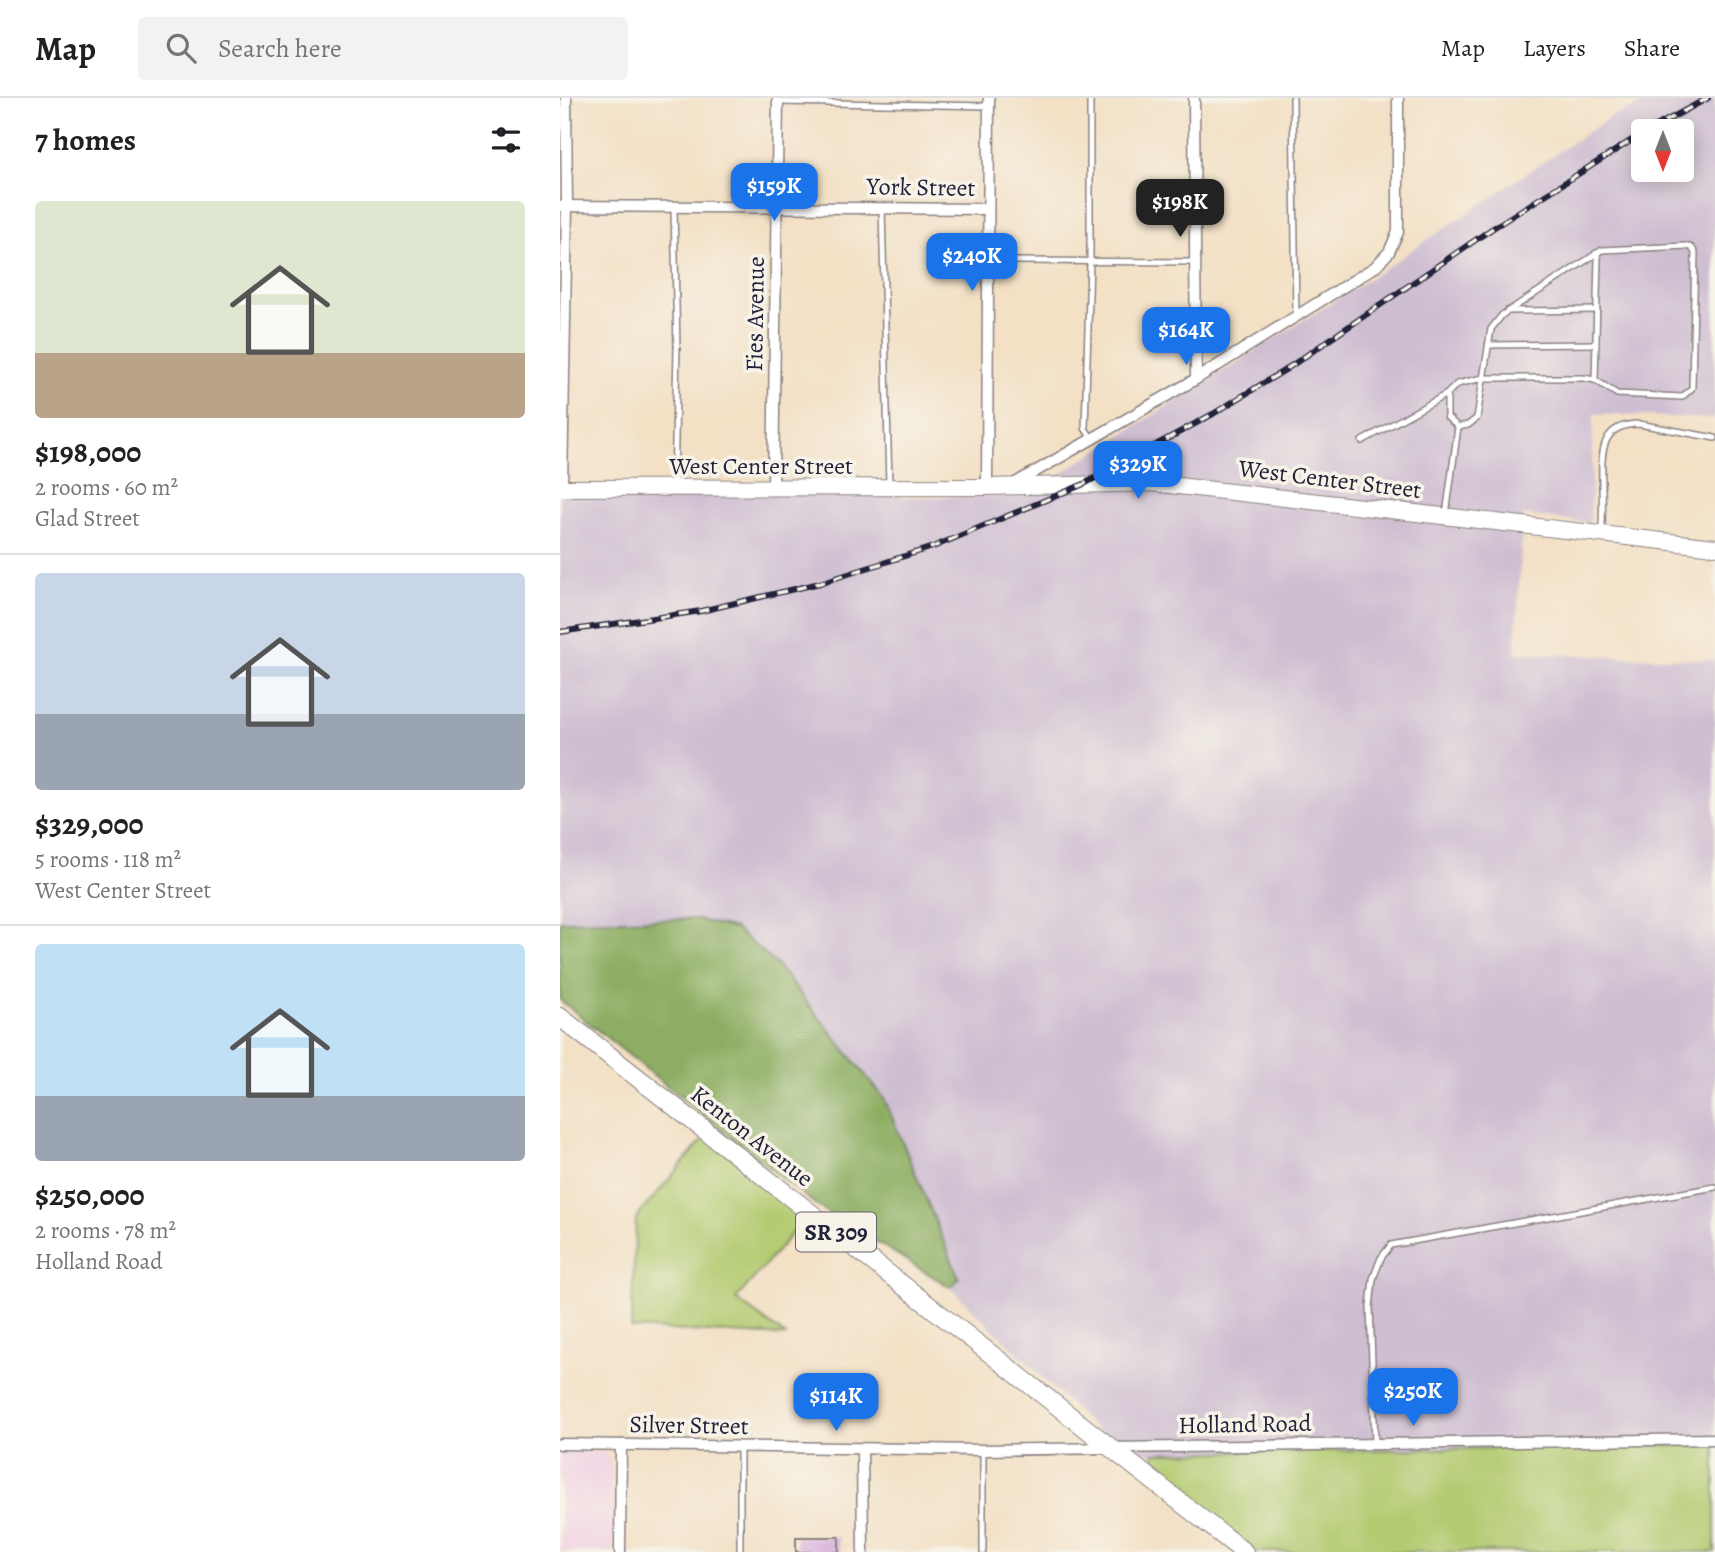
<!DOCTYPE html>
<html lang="en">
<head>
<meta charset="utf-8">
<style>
	:root { --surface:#fff; --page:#f2f2f2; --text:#202124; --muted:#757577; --line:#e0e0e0; --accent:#1a73e8 }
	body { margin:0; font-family:Alegreya,serif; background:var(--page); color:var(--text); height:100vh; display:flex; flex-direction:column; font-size:26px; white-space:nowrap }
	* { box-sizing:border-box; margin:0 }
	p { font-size:23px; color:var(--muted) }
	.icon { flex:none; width:38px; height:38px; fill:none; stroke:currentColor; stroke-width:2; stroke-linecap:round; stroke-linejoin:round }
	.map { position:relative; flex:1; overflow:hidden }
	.panel { display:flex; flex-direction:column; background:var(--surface); width:560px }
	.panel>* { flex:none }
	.needle { width:46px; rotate:180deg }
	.buttons { position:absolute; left:1071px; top:21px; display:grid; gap:14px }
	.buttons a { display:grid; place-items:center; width:63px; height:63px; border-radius:7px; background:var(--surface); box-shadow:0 4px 18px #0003; font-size:35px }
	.price { position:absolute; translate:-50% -60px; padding:0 16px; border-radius:14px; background:var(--accent); color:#fff; font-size:23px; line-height:46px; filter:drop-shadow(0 2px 4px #0008) }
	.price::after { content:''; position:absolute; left:50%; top:42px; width:21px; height:16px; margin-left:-10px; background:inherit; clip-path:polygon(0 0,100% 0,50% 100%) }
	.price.current { background:#222; color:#fff }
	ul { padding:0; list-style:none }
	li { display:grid; align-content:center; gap:14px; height:371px; padding:0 35px }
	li+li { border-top:2px solid var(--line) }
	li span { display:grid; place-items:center; height:217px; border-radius:7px; color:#555 }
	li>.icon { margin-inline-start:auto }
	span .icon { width:126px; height:126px; fill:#fffc; stroke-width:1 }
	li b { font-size:30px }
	h2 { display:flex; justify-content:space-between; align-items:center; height:84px; padding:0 35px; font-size:30px }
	header { display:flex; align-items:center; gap:42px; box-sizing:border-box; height:98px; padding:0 35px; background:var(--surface); border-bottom:2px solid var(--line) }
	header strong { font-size:33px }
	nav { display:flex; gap:38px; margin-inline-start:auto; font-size:24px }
	.search { width:490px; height:63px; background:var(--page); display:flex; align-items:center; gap:18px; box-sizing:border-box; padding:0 24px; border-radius:7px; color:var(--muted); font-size:26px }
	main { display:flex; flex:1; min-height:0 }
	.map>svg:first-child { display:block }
	.built { fill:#f1d0e3 }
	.industrial { fill:#cebed1; fill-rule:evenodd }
	.green { fill:#b2ca6f; stroke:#6a7655; stroke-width:2 }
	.forest { fill:#8dae62; stroke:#58684e; stroke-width:2 }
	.building { fill:#d6b0dc }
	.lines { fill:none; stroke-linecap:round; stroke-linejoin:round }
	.lane-casing { stroke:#8a8180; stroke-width:8 }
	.street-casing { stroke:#8a8180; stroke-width:13 }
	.secondary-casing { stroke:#8a8180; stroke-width:18 }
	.primary-casing { stroke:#8a8180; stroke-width:20 }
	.lane { stroke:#fff; stroke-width:5 }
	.street { stroke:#fff; stroke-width:10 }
	.secondary { stroke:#fff; stroke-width:16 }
	.primary { stroke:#fff; stroke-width:18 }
	.rail-casing { stroke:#22223b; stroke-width:6 }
	.rail { stroke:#f7f3e8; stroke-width:3.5; stroke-dasharray:10; stroke-linecap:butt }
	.labels { text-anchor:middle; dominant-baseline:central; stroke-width:7; stroke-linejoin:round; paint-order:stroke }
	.shield { fill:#f7f3e8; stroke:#62616f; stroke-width:2 }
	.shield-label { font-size:23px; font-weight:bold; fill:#22223b }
	.street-label { font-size:24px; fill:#22223b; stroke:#f7f3e8 }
</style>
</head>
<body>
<header>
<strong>Map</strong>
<div class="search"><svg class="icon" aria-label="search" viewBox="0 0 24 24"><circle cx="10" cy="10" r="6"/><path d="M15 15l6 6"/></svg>Search here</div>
<nav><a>Map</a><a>Layers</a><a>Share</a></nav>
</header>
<main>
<section class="panel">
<h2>7 homes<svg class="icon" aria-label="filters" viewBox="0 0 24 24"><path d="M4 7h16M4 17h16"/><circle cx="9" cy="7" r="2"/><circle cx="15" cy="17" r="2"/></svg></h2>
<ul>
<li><span style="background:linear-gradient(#dfe7d0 70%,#b9a48a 0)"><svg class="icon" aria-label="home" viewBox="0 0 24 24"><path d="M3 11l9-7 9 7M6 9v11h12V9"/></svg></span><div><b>$198,000</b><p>2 rooms · 60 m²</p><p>Glad Street</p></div></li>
<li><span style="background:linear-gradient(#c9d6e8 65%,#9aa5b1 0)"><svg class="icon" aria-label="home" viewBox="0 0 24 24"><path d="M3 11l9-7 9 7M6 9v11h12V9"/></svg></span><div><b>$329,000</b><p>5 rooms · 118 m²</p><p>West Center Street</p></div></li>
<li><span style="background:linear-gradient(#bfe0f5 70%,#9aa5b1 0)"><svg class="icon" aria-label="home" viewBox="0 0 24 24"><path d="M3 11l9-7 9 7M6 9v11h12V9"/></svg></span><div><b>$250,000</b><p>2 rooms · 78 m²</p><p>Holland Road</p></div></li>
</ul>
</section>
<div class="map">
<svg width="1155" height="1454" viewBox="0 0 1155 1454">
	<rect width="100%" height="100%" fill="#f7f3e8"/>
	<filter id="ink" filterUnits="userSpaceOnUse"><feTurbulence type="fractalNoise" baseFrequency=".0143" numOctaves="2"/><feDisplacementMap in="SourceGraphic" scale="14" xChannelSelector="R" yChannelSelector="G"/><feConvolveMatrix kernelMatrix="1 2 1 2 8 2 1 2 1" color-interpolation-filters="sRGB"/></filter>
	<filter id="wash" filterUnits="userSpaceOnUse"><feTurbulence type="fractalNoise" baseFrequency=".00686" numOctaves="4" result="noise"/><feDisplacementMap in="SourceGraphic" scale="28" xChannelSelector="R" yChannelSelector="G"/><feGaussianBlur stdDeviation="1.57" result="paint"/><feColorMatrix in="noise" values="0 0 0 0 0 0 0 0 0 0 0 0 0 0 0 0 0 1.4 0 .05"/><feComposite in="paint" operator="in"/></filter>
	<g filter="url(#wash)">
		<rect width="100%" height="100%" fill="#f3e0c5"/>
		<path class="built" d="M0,1353L44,1354L52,1367L53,1454H0Z"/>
		<path class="industrial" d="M1099,0H1155V321L1034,316L1030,425L963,417L955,555L1155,562V1347L561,1356L390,1189L399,1180L135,821L0,823V389L342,387V399L465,398L812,179L1052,18ZM1083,33H1122V72H1083Z"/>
		<g class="green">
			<path d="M146,1038L247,1118L176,1201L226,1238L71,1230L76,1120Z"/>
			<path d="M1155,1347V1454H695L598,1379L594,1355Z"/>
		</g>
		<path class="forest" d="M135,821L175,831L216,866L324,1000L399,1180L390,1189L256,1107L0,902V823Z"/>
		<g id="blocks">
			<rect class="building" x="236" y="1439" width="43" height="15"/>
		</g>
	</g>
	<g filter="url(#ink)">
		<use href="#blocks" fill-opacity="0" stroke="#8a8180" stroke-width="2"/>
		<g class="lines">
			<g class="lane-casing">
				<g id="lane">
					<path d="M530,0V164L525,330L532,341"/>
					<path d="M733,0L736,219"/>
					<path d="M219,4L429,8"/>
					<path d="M114,109L117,251L114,388"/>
					<path d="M322,110L329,387"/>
					<path d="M429,163L636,164"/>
					<path d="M948,213L1037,212"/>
					<path d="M928,247L1036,246"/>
					<path d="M1035,282L1038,160L1036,155"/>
					<path d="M887,296V319L898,329"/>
					<path d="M802,343L887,296L897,286L923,280H1023L1035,282L1057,296L1122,299L1132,290L1135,155L1132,150L1127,148L1042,152L942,217L931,231L917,320L908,327L898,329L886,417"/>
					<path d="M1042,435C1042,421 1043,406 1042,391C1042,359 1037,326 1079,326L1155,340"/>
					<path d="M815,1345L810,1209L813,1181L821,1160L831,1147L1155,1089"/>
					<path d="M180,1349V1454"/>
					<path d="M423,1454V1352"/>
				</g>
			</g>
			<g class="street-casing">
				<g id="street">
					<path d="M634,0L636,281"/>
					<path d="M0,108L428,111"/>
					<path d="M452,387L636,281L815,169L829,154L838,134V0"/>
					<path d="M427,389L429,0"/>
					<path d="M2,390L7,108L6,0"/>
					<path d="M213,392L218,0"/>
					<path d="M0,1346L423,1352L1155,1341"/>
					<path d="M302,1351L303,1454"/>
					<path d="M60,1454L61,1347"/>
				</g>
			</g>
			<g class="secondary-casing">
				<path id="secondary" d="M0,390L427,389L592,385L1155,449"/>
			</g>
			<g class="primary-casing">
				<path id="primary" d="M0,919L684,1454"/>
			</g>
			<use href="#lane" class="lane"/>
			<use href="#street" class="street"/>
			<use href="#secondary" class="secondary"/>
			<use href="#primary" class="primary"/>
			<g class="rail-casing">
				<g id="rail">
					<path d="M1087,33L1148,0"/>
					<path d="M0,534L141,513L260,485L373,449L524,386L653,316L725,272L933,130L1083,35"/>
				</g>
			</g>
			<use href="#rail" class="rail"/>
		</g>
	</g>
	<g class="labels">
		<rect class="shield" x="236" y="1114.5" width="80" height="39" rx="5"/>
		<g class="shield-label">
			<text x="276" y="1134">SR 309</text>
		</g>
		<g class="street-label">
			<text transform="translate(361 89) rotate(1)">York Street</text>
			<text transform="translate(195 216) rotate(-89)">Fies Avenue</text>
			<text x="201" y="368">West Center Street</text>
			<text transform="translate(770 381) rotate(7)">West Center Street</text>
			<text transform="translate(192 1038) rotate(38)">Kenton Avenue</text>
			<text transform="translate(685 1326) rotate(-1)">Holland Road</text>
			<text transform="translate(129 1327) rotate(1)">Silver Street</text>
		</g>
	</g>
</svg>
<div class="buttons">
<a><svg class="needle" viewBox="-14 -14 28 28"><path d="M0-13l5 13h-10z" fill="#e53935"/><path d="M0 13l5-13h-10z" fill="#757577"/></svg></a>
</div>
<b class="price" style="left:214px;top:125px">$159K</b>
<b class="price current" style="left:620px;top:141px">$198K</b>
<b class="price" style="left:412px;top:195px">$240K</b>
<b class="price" style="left:626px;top:269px">$164K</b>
<b class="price" style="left:578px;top:403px">$329K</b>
<b class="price" style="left:853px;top:1330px">$250K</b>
<b class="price" style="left:276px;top:1335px">$114K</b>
</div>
</main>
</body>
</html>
